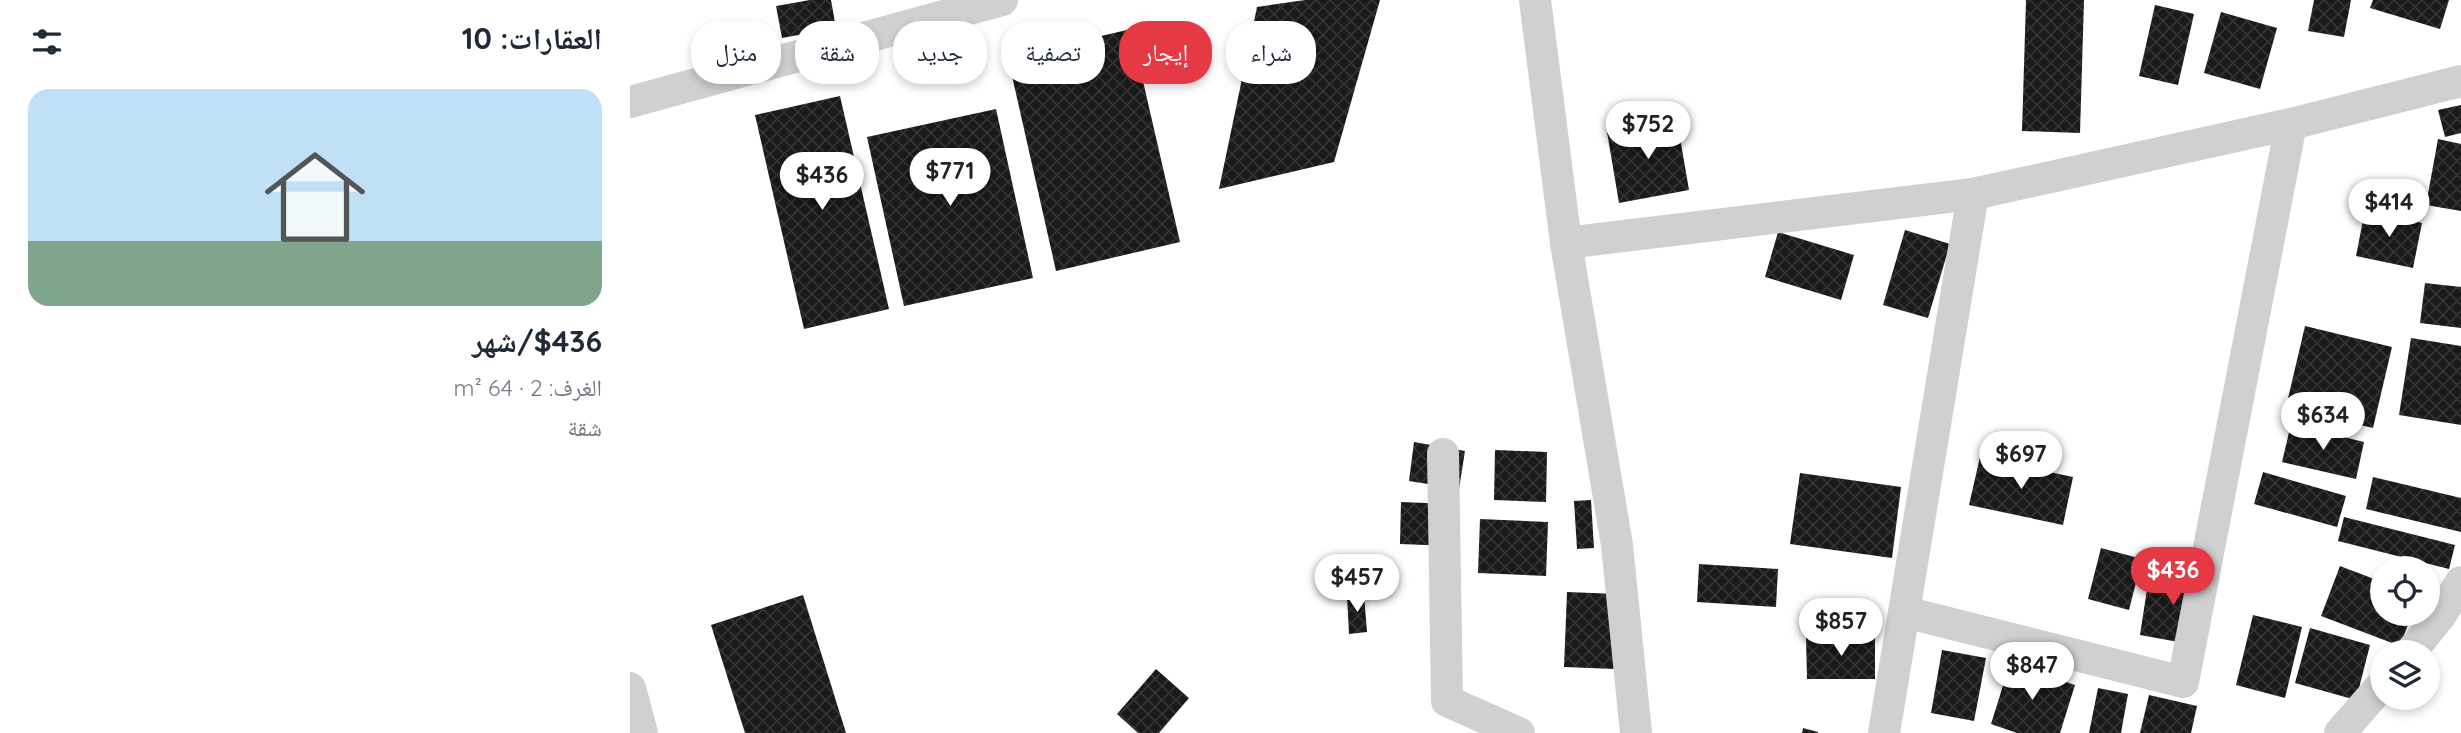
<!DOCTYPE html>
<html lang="ar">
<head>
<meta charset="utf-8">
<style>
	:root { --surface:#fff; --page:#f6f6f7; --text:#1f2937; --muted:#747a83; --accent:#e63946 }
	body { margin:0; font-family:Quicksand,"Noto Naskh Arabic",sans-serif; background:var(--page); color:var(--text); direction:rtl; height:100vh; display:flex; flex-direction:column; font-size:26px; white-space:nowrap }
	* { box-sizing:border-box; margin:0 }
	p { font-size:23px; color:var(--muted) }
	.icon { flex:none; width:38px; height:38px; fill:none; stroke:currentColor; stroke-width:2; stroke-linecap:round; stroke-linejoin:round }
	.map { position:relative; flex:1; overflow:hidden; direction:ltr }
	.details { display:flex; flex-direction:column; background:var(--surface); width:630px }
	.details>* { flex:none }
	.hud { position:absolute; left:21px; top:21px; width:665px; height:63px; direction:rtl; display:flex; gap:14px }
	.tools { position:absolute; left:1740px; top:556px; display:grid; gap:14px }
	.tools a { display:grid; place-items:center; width:70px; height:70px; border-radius:50%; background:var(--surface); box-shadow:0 4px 10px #0003; font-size:35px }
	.price { position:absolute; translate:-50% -60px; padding:0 16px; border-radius:24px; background:#fff; color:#222; font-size:23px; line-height:46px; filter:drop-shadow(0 2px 4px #0008) }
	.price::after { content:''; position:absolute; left:50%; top:42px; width:21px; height:16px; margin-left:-10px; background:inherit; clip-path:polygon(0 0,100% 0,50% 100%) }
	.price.on { background:var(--accent); color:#fff }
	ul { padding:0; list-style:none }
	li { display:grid; align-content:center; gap:14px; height:371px; padding:0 28px }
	li span { display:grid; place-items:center; height:217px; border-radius:21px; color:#555 }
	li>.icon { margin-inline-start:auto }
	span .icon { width:126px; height:126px; fill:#fffc; stroke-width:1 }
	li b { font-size:30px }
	h2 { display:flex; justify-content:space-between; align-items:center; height:84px; padding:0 28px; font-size:30px }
	.pill { padding:0 24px; border-radius:28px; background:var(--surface); box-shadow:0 4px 10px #0003; font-size:24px; line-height:63px }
	.pill.on { background:var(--accent); color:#fff }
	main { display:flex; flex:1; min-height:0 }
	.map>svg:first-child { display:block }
	.building { fill:url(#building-cross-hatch) }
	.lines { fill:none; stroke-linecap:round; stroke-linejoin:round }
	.minor { stroke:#d0d0d0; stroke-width:32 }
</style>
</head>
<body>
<main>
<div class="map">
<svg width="1831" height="733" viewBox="0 0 1831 733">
	<defs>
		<pattern id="building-cross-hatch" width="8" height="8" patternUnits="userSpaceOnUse" patternTransform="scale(1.75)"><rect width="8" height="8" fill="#1a1a1a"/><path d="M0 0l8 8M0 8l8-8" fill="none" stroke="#333"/></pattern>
	</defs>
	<rect width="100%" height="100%" fill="#fff"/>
	<g class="building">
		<path d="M180,0H201L206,28L152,38L146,6Z"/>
		<path d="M675,0H750L704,162L589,189L627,7Z"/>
		<path d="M1396,0H1454L1450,133L1392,131Z"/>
		<path d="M1684,0H1721L1714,37L1678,31Z"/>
		<path d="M1743,0H1819L1810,29L1740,8Z"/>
		<path d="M1525,5L1564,14L1548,85L1509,76Z"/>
		<path d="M1591,12L1647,28L1630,89L1574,73Z"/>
		<path d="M501,29L550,242L426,271L378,58Z"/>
		<path d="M210,96L259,309L174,329L125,115Z"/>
		<path d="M1831,105V133L1815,137L1808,110Z"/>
		<path d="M366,109L403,278L274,306L237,137Z"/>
		<path d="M1047,120L1059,190L989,203L977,132Z"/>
		<path d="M1808,139L1831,144V211L1796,205Z"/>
		<path d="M1735,210L1792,223L1783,268L1726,256Z"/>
		<path d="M1275,230L1320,244L1298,318L1253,305Z"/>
		<path d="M1148,232L1224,255L1211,300L1135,277Z"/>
		<path d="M1795,283L1831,287V328L1790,323Z"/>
		<path d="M1675,326L1762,347L1743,428L1656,407Z"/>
		<path d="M1781,338L1831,346V425L1769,415Z"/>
		<path d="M1661,424L1734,442L1726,479L1652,462Z"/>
		<path d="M784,442L835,451L829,489L779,481Z"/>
		<path d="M865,450L917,452L916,502L864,500Z"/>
		<path d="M1350,457L1443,477L1433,525L1339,505Z"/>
		<path d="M1633,472L1716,496L1707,527L1624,504Z"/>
		<path d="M1170,473L1271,487L1262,558L1160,544Z"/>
		<path d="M1743,477L1831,498V532L1736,509Z"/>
		<path d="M961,500L964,548L947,549L944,501Z"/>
		<path d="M771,502L822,504L821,546L770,544Z"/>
		<path d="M1714,517L1825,545L1819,569L1708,541Z"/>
		<path d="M850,519L918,522L916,576L848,573Z"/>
		<path d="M1471,548L1512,559L1499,610L1458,599Z"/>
		<path d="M1069,564L1148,569L1146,607L1067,602Z"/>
		<path d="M1710,566L1752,582V614H1782L1770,646L1691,616Z"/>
		<path d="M1520,570L1576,579L1565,645L1510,635Z"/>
		<path d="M937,592L988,594L985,669L934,667Z"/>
		<path d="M173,595L216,733H115L81,625Z"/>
		<path d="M734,595L737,632L719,634L717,596Z"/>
		<path d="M1623,615L1672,627L1655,698L1606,685Z"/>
		<path d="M1680,628L1740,645L1726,700L1665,683Z"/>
		<path d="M1176,637H1245V679H1177Z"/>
		<path d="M1312,650L1356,658L1344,721L1301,713Z"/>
		<path d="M1380,663L1445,685L1430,733H1387L1361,724Z"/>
		<path d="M526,669L559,698L529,733H508L487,714Z"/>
		<path d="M1468,688L1498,694L1491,733H1459Z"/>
		<path d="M1519,695L1567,706L1561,733H1510Z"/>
		<path d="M1173,728L1188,732V733H1172Z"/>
	</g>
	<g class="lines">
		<g class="minor">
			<path d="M905,0L936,243L987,545L1006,733"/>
			<path d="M0,102L372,0"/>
			<path d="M936,243L1343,194L1661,124L1831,81"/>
			<path d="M813,454L817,701L889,733"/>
			<path d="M1275,612L1553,682L1661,124"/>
			<path d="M1780,653L1810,616L1831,582"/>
			<path d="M0,688L12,733"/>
			<path d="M1254,733L1343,194"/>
			<path d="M1710,733L1752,685"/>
		</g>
	</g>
</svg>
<div class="tools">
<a><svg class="icon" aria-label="locate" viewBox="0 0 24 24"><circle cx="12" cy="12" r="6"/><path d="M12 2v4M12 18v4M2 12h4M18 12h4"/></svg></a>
<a><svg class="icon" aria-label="layers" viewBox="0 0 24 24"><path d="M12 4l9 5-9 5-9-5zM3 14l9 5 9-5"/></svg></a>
</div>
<b class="price" style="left:1018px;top:161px">$752</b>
<b class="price" style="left:320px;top:208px">$771</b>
<b class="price" style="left:192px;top:212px">$436</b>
<b class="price" style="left:1759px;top:239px">$414</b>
<b class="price" style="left:1693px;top:452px">$634</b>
<b class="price" style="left:1391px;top:491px">$697</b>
<b class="price on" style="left:1543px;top:607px">$436</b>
<b class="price" style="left:727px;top:614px">$457</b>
<b class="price" style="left:1211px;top:658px">$857</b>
<b class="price" style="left:1402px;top:702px">$847</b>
<div class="hud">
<a class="pill">شراء</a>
<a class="pill on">إيجار</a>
<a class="pill">تصفية</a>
<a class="pill">جديد</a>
<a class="pill">شقة</a>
<a class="pill">منزل</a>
</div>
</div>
<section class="details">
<h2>العقارات: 10<svg class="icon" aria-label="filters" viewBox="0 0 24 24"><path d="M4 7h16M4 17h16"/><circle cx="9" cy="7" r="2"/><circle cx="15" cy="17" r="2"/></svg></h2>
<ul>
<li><span style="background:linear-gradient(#bfe0f5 70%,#7fa58c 0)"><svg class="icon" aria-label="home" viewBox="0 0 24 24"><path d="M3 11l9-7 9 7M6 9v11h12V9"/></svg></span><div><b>$436/شهر</b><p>الغرف: 2 · 64 m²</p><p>شقة</p></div></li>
</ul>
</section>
</main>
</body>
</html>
